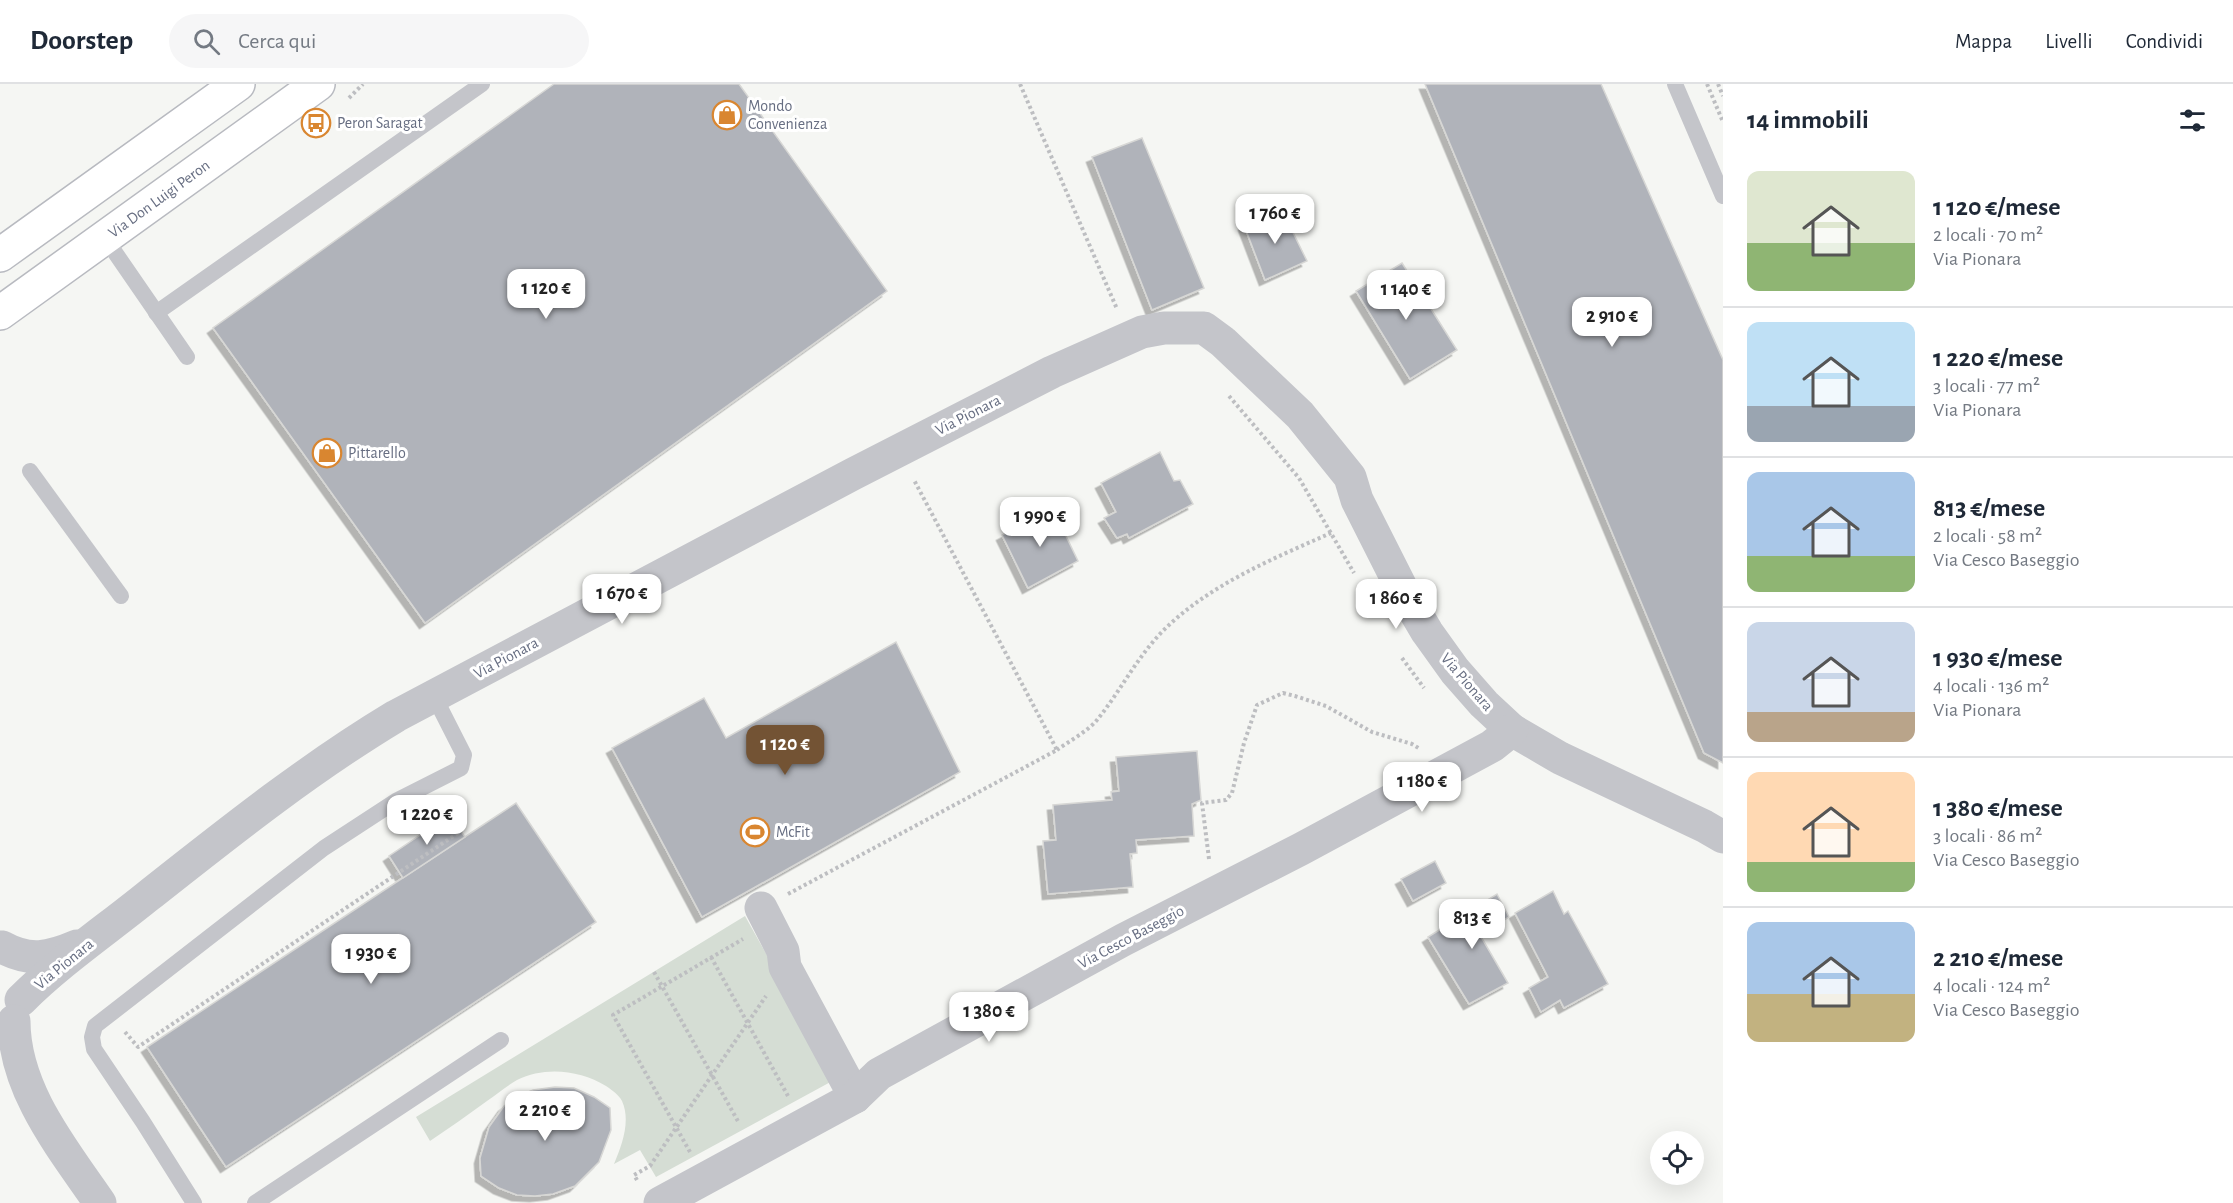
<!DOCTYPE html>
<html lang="it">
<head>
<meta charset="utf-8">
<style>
	:root { --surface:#fff; --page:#f6f6f7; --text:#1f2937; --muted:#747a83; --line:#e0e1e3; --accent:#735334 }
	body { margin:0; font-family:"Alegreya Sans",sans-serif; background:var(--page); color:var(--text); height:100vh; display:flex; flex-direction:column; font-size:22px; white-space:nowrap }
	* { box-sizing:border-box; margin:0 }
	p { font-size:20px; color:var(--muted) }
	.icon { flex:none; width:33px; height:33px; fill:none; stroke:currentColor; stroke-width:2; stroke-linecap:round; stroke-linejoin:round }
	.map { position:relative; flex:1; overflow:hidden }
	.sheet { display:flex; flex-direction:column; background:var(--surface); width:510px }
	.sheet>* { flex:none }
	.controls { position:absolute; left:1650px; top:1047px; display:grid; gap:12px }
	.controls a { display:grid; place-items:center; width:54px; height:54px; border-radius:50%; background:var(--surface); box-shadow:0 6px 24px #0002; font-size:30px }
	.price { position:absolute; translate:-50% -51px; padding:0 14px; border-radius:12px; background:#fff; color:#222; font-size:20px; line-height:39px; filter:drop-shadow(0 2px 3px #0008) }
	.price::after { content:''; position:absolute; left:50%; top:36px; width:18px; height:14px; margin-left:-9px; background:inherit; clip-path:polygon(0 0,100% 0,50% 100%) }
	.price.on { background:var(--accent); color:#fff }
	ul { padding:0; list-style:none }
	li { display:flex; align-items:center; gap:18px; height:150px; padding:0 24px }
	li+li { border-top:2px solid var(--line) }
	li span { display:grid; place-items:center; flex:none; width:168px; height:120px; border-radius:12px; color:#555 }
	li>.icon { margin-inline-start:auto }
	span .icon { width:72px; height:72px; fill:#fffc; stroke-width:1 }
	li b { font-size:26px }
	h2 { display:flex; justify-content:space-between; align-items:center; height:72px; padding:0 24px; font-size:26px }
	header { display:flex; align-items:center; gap:36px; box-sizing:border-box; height:84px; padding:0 30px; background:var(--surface); border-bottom:2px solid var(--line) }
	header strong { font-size:28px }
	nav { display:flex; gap:33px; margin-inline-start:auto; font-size:21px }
	.search { width:420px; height:54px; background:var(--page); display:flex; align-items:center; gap:15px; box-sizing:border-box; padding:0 21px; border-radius:33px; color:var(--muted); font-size:22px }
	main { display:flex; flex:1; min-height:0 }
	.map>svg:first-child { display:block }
	.green { fill:#d5ddd4 }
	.building { fill:#b0b3ba; stroke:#d7d7d5; stroke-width:1.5; filter:url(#shadow) }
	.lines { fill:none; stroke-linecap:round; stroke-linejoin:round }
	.secondary-casing { stroke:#b8bac0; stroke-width:36 }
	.path { stroke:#bdbec1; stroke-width:4; stroke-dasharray:3 3; stroke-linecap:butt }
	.lane { stroke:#c4c5ca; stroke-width:16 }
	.street { stroke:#c4c5ca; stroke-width:33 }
	.secondary { stroke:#fff; stroke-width:33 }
	.labels { text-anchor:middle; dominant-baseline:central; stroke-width:6; stroke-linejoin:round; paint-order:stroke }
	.poi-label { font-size:16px; fill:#676e82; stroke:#fff; text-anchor:start }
	.street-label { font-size:16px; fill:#676e82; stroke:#fff }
</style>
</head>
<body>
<header>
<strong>Doorstep</strong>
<div class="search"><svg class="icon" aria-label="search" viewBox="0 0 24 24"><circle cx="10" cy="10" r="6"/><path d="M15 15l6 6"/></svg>Cerca qui</div>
<nav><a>Mappa</a><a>Livelli</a><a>Condividi</a></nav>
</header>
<main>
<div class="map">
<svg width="1723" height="1119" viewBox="0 0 1723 1119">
	<defs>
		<filter id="shadow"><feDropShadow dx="-5.5" dy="5.5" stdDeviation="0" flood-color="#0004"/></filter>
	</defs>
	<rect width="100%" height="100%" fill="#f5f6f3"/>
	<path class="green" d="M745,832L836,995L656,1093L640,1066L614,1080C622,1061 631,1037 622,1017C619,1011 612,1006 606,1002C580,986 545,982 517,996C507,1002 497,1010 487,1017C468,1031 449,1044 430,1057L416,1033Z"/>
	<g class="building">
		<path d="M554,0H739L887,207L425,539L213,244Z"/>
		<path d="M1425,0H1601L1723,276V679L1704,669Z"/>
		<path d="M1142,54L1204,204L1152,226L1092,73Z"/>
		<path d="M1282,126L1307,177L1265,196L1244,141Z"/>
		<path d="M1402,179L1457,266L1410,295L1356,207Z"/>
		<path d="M1160,368L1174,397L1180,396L1193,420L1129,454L1127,450L1117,454L1104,434L1116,428L1101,399Z"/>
		<path d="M1053,425L1078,477L1028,504L1002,451Z"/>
		<path d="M896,558L960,688L702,833L612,664L704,614L726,654Z"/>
		<path d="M1197,667L1201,716L1192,720L1194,752L1136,756L1137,769L1130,770L1133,803L1048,810L1043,757L1056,756L1053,721L1112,716L1111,708L1119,707L1116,673Z"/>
		<path d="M516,719L596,838L226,1083L147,963Z"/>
		<path d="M450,731L465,753L403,794L389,772Z"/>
		<path d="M1435,777L1446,799L1413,817L1401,795Z"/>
		<path d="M1553,807L1564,830L1568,827L1608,900L1564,924L1560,916L1541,928L1529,904L1548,893L1515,829Z"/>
		<path d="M1497,810L1509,833L1480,851L1508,899L1469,920L1428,853Z"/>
		<path d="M555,1003L574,1004L594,1013L610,1024L611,1046L599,1078L575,1102L553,1110L535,1112L517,1111L499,1104L481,1092L480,1074L489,1043L504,1022L519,1012L533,1006Z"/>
	</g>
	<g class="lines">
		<g class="secondary-casing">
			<g id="secondary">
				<path d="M0,171L238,0"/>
				<path d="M0,229L318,0"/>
			</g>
		</g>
		<g class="path">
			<path d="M1020,0L1117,225"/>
			<path d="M1707,0L1723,38"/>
			<path d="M1718,0L1723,12"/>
			<path d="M349,14L363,0"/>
			<path d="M1229,312L1299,394L1354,489"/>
			<path d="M1402,574L1424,604"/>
			<path d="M1057,666C1069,657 1087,648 1097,636C1119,609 1135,577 1159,551C1204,503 1272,475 1331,449"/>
			<path d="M1209,775L1202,719L1226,716L1232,709L1244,659L1257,621L1283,609L1295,612L1326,622L1372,648L1412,660L1420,665"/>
			<path d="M788,810L1057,666L914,396"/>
			<path d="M711,873L788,1012"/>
			<path d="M654,888L739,1039"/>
			<path d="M125,948L138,963L461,747"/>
			<path d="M690,1068L613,931L743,855"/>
			<path d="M637,1096L634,1091L650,1082L766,912"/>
		</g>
		<g class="lane">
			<path d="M1675,0L1723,112"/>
			<path d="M105,154L187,273"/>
			<path d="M156,229L482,0"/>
			<path d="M30,387L121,512"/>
			<path d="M194,1119L143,1038L94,965L92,953L95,942L324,764L396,717L461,684L464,671L434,612"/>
			<path d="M255,1119L501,956"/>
		</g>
		<g class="street">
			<path d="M761,824L783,867L785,883L855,1013"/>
			<path d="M2,863C29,878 49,874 77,862"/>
			<path d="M21,916C59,878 106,846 148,812C229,748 308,685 396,632L853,390L1052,288L1142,248L1164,244H1204L1223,258L1300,331L1350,393L1357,416L1404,509L1427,548L1455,587L1484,620L1512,646L1560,674L1704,742L1723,753"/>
			<path d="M14,937C14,1006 63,1065 100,1119"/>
			<path d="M660,1119L855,1013L879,990L1123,856L1301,765L1492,662L1512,646"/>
		</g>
		<use href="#secondary" class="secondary"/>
	</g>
	<defs>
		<g id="shop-ring" transform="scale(1.5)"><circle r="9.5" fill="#fff" stroke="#d98630" stroke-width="1.5"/><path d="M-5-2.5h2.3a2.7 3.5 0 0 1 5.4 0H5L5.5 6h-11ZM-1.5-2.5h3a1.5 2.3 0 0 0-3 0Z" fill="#d98630"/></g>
		<g id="bus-ring" transform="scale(1.5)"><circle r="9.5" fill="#fff" stroke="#d98630" stroke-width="1.5"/><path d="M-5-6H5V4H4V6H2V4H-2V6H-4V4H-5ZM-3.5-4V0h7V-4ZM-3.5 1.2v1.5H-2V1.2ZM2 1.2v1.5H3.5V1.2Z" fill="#d98630"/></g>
		<g id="stadium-ring" transform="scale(1.5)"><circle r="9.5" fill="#fff" stroke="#d98630" stroke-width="1.5"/><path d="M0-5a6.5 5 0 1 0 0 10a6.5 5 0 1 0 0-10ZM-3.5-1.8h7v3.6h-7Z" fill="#d98630"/></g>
	</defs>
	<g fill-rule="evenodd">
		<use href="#shop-ring" x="727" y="31"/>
		<use href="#bus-ring" x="316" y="39"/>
		<use href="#shop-ring" x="327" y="369"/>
		<use href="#stadium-ring" x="755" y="748"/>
	</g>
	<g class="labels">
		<g class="poi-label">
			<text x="748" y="22">Mondo<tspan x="748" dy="18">Convenienza</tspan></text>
			<text x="337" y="39">Peron Saragat</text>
			<text x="348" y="369">Pittarello</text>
			<text x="776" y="748">McFit</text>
		</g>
		<g class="street-label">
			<text transform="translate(159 115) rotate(-36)">Via Don Luigi Peron</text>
			<text transform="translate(968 331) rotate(-27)">Via Pionara</text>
			<text transform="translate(506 574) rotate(-28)">Via Pionara</text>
			<text transform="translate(1467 598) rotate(49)">Via Pionara</text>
			<text transform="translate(1131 853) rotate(-28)">Via Cesco Baseggio</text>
			<text transform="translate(64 880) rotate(-39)">Via Pionara</text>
		</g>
	</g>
</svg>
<div class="controls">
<a><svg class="icon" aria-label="locate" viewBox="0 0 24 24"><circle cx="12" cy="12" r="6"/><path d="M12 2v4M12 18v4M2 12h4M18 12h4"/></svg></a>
</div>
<b class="price" style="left:1275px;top:161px">1 760 €</b>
<b class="price" style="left:546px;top:236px">1 120 €</b>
<b class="price" style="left:1406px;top:237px">1 140 €</b>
<b class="price" style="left:1612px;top:264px">2 910 €</b>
<b class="price" style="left:1040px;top:464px">1 990 €</b>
<b class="price" style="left:622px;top:541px">1 670 €</b>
<b class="price" style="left:1396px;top:546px">1 860 €</b>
<b class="price on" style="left:785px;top:692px">1 120 €</b>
<b class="price" style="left:1422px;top:729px">1 180 €</b>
<b class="price" style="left:427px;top:762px">1 220 €</b>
<b class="price" style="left:1472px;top:866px">813 €</b>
<b class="price" style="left:371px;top:901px">1 930 €</b>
<b class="price" style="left:989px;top:959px">1 380 €</b>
<b class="price" style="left:545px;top:1058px">2 210 €</b>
</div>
<section class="sheet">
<h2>14 immobili<svg class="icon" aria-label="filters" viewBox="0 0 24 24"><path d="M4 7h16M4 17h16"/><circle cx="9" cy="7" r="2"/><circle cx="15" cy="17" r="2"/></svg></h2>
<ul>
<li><span style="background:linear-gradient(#dfe7d0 60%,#8fb573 0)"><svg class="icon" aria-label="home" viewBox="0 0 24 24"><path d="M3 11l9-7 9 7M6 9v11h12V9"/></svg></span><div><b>1 120 €/mese</b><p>2 locali · 70 m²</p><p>Via Pionara</p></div></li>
<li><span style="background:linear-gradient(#bfe0f5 70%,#9aa5b1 0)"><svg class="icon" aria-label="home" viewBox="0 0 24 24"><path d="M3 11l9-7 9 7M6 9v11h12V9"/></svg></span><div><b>1 220 €/mese</b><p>3 locali · 77 m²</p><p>Via Pionara</p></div></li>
<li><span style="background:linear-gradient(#a9c7e8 70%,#8fb573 0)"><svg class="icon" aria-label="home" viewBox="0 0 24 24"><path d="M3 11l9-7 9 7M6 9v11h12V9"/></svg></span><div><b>813 €/mese</b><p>2 locali · 58 m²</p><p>Via Cesco Baseggio</p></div></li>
<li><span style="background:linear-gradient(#c9d6e8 75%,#b9a48a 0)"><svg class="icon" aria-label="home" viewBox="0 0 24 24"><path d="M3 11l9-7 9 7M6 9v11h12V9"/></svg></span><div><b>1 930 €/mese</b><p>4 locali · 136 m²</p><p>Via Pionara</p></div></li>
<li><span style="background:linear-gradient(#ffd9b3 75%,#8fb573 0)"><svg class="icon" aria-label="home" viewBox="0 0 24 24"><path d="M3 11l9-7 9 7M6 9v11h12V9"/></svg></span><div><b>1 380 €/mese</b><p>3 locali · 86 m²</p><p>Via Cesco Baseggio</p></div></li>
<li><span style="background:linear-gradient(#a9c7e8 60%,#c2b280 0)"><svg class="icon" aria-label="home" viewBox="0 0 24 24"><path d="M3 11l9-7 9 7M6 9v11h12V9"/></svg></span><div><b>2 210 €/mese</b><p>4 locali · 124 m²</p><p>Via Cesco Baseggio</p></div></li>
</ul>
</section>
</main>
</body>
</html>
